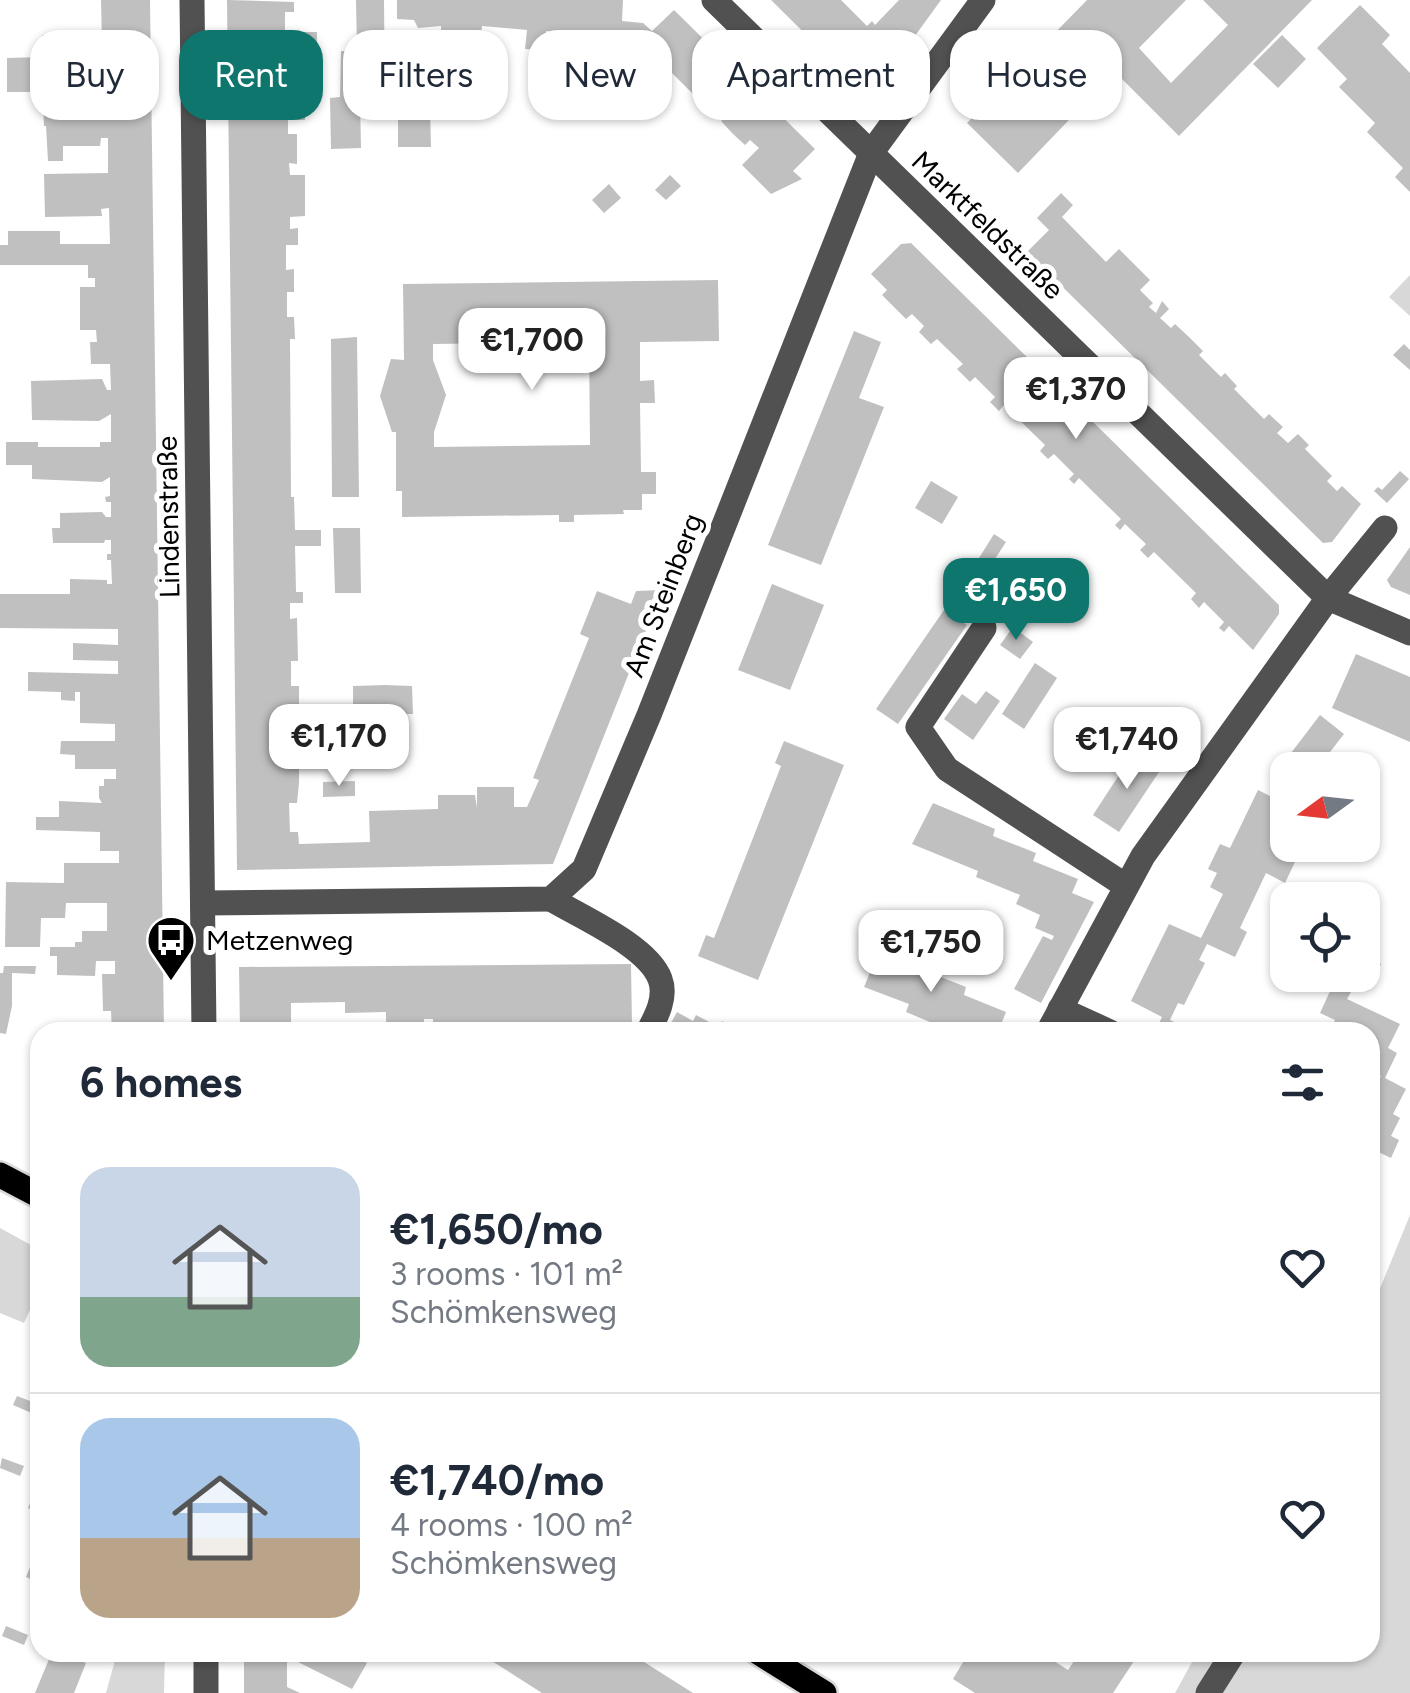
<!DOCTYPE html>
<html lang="en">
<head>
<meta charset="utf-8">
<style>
	:root { --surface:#fff; --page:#f2f2f3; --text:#1f2937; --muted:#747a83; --line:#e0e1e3; --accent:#0f766e }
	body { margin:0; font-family:Figtree,sans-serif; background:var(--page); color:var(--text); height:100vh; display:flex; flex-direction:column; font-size:38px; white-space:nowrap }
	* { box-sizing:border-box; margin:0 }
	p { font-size:32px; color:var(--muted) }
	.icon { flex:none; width:55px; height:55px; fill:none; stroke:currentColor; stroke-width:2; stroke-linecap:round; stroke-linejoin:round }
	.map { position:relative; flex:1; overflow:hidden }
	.sheet { position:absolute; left:30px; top:1022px; width:1350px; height:640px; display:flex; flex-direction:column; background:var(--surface); border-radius:30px; box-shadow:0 2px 8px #0004 }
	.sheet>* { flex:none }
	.hud { position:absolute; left:30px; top:30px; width:1350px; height:90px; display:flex; gap:20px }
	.needle { width:65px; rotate:255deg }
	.tools { position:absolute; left:1270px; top:752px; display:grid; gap:20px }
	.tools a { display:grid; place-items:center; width:110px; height:110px; border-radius:20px; background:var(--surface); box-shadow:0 2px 8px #0004; font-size:50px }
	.price { position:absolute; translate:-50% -85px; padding:0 22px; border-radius:20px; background:#fff; color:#222; font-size:32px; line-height:65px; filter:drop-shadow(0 2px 5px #0008) }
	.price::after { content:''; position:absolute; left:50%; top:60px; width:30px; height:22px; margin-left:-15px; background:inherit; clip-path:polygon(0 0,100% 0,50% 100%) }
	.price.current { background:var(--accent); color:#fff }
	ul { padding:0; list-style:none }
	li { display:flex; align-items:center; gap:30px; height:250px; padding:0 50px }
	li+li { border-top:2px solid var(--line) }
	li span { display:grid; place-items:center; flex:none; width:280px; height:200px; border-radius:30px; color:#555 }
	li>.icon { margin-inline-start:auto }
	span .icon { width:120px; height:120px; fill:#fffc; stroke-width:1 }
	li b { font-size:42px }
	h2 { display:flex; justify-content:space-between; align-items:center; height:120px; padding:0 50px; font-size:42px }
	.pill { padding:0 35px; border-radius:30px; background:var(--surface); box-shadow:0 2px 8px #0004; font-size:35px; line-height:90px }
	.pill.current { background:var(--accent); color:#fff }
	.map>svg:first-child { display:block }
	.green { fill:#d8d8d8 }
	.building { fill:#c0c0c0; fill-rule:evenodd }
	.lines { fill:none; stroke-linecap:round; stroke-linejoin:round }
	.major-casing { stroke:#dbdbdb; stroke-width:30 }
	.minor { stroke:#515151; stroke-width:25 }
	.major { stroke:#000; stroke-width:25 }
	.labels { text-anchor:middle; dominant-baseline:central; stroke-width:10; stroke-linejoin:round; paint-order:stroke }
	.street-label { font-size:28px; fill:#000; stroke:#fff }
	.poi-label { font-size:28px; fill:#000; stroke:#fff; text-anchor:start }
</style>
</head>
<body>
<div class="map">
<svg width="1410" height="1693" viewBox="0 0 1410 1693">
	<rect width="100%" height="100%" fill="#fff"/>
	<g class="green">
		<path d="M1410,275V316L1389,297Z"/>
		<path d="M1410,1215V1693H1175L1197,1653L1370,1652V1313Z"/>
		<path d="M0,1228L40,1250V1288L24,1323L0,1313Z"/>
		<path d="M117,1653H165L164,1693H106Z"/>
	</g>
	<g class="building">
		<path d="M101,0H150L164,1032H112L111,1011H103L102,974H115V961H96L95,976L57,975V956H50V947H75V942H82V931H107V903H66L65,918H41L40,947H5L6,882L64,883V863H119V851H100V832L36,830V817H59V801L102,803L99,798V786H104V779H116V769H75V755L60,754L61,741H115V724L80,723V692H75V701L61,700V692L28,691V672L118,674V661L73,660V643L118,645V629L0,628V594H70V579L107,580V584H112L111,560H107V554H111V540H105L104,543H53L52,528H60V513L102,512L106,517H111V502H106L105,497L110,496V477L102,482L32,479V465H6V442H38V447H100V442H111V414L99,421L32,420L31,381L102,379L107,390H111L110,364H91L90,342H97L96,330H80V287H95V278H88V265H0V245H8V231H60V244H110L109,208L101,209L102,216L45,217L44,174L108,173V138H101L100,146H63V161H48L46,126H44L43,106L102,105V66H94L95,77L46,78V92H7V58L42,57V35H92L95,44H102Z"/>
		<path d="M227,0L294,2V12H285V32H317V52L305,53V120H288V134H297V164L289,163L290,175H305V216L290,217V229L298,228V245H286V270L294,269V292H287V317H294L295,339H290L291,497H294L295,530H321V546H295L296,592H303V603H290V619L297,618L298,661H291V686H299V708L291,709V760L299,759V783L297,803H289L290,832H298L299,844L370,842L369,811L438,809V795H475L477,808V787H514V807H527L539,780L533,778L589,638L580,634L597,591L631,604L636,591L662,590L553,864L237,870Z"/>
		<path d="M356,0H384L385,99H360L361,148L331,149L330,98L340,97L341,51H357Z"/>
		<path d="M397,0H623L622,21L643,23L652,31L674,10L815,149L793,171L802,179L771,194L742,165L759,148L750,140L745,145L733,134L721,121L726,116L708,98L703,104L670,71L663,79L631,49H618L617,64L585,62L588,35L546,31L545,50L525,49L527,30L482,26L481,35L441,31V26L418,28L414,20L397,19Z"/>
		<path d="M771,0H841L867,26L872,21L875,25L899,0H941L875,91L864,92Z"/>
		<path d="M1087,0H1186L1139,48L1171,83L1228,25L1203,0H1312L1179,136L1115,72L1018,173L967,123Z"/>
		<path d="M1360,5L1390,35L1382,44L1410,73V192L1395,177L1403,168L1367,132L1375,123L1339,87L1347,79L1317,48Z"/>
		<path d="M1282,35L1306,59L1278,88L1253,64Z"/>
		<path d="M430,41V68H397V42Z"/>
		<path d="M430,106L431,147H398V107Z"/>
		<path d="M670,175L681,186L666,200L655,190Z"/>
		<path d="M609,184L621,198L604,213L592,200Z"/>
		<path d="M1061,193L1073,205L1062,217L1106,262L1119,249L1150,280L1140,290L1153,303L1149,307L1156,313L1162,301L1169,309L1160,318L1171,328L1175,324L1189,337L1203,351L1199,355L1221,377L1225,373L1237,386L1234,389L1264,419L1269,414L1283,427L1277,433L1288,443L1298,434L1309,445L1305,449L1332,476L1327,481L1337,491L1342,486L1361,504L1332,542L1323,543L1027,252L1049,230L1037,218Z"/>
		<path d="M911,243L1279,605V614L1253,650L1229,626L1224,632L1219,628L1224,622L1204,602L1199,608L1191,599L1196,593L1154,552L1148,558L1140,550L1146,544L1125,524L1120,530L1115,525L1121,519L1079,478L1074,484L1069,479L1074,474L1054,454L1048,459L1040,451L1045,445L1004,405L999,411L990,402L995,397L975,377L970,382L957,369L963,364L937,339L931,344L919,332L924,326L912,314L906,319L882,295L887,290L871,274L901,244Z"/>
		<path d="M718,280L719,341L640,342V381L654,380L655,403H640L641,472H656V494H642V510H623L624,514L574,515V522H559V515L402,517V491H396V432H392L380,396L391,359L404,360L403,284ZM589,342L590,445L434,447V432L446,395L433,360V344Z"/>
		<path d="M854,331L881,342L859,398L884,407L821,565L768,545Z"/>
		<path d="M357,337L359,497H332L331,339Z"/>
		<path d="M1404,344L1410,350V370L1393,355Z"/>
		<path d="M1400,471L1409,479L1387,503L1374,491L1378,487L1382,490Z"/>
		<path d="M931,481L958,497L942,524L915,508Z"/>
		<path d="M333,528H360L361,593H335Z"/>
		<path d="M994,534L1006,542L991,565L979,558Z"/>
		<path d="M1410,547V595L1391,587L1387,580Z"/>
		<path d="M1030,579L1038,585L1012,623L1002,614Z"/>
		<path d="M772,584L824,605L790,690L738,670Z"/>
		<path d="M944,610L967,625L898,724L876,709Z"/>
		<path d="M1013,627L1033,642L1020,659L1000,645Z"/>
		<path d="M1356,654L1410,677V742L1332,708Z"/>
		<path d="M1035,663L1057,678L1024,729L1002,714Z"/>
		<path d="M385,685L412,686L413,714H353V686Z"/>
		<path d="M986,691L1000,701L973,740L944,719L962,694L976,704Z"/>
		<path d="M1320,715L1344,734L1316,770H1288V781L1275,774Z"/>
		<path d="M1127,731L1138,739L1125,757L1114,749Z"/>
		<path d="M784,741L844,765L758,980L698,956L706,935L714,938L781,766L775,763Z"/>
		<path d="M1134,752L1161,769L1119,832L1093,815Z"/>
		<path d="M355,781V796L323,797V782Z"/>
		<path d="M1258,790L1288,805V845H1303L1285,883L1266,873L1240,928L1247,932L1235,957L1207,944L1199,960L1205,963L1184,1005L1178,1003L1170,1020L1190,1029L1189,1032H1155L1162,1017L1131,1001L1169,924L1201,938L1223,894L1210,887L1217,873L1208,869L1220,844L1230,848Z"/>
		<path d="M933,803L995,829L993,836L1036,853L1033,861L1078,879L1072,893L1094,902L1041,1003L1014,989L1043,936L1052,940L1054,936L1035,928L1040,915L1016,904L1020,895L976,877L978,871L912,844Z"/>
		<path d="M881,946L926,963L923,970L966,987L964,995L1006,1012L998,1032H948L949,1030L906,1012L909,1004L864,987Z"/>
		<path d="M1367,956L1381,964L1368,991L1355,985L1347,999L1400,1024L1388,1048L1397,1053L1385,1078L1406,1089L1393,1114L1400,1118L1391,1136L1399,1140L1391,1158L1370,1148V1098L1381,1076L1370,1071V1032H1329L1335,1020L1320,1013L1337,976L1354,984L1358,975H1362Z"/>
		<path d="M631,964L632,1025L433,1026V1019H424V1027L386,1028V1012L345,1013V1002L291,1003V1032H240L239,967Z"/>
		<path d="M4,966H36L35,974L12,973V1006L6,1034L0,1033V973H3Z"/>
		<path d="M677,1012L693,1021L696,1015L719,1027L722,1021L740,1031L743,1025L757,1032H666Z"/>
		<path d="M17,1396L38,1404L34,1414L13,1405Z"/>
		<path d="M2,1458L24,1466L20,1476L0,1468Z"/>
		<path d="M40,1478V1513L28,1508Z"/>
		<path d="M30,1567L40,1571V1583L26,1577Z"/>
		<path d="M6,1626L28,1635L24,1645L2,1636Z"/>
		<path d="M52,1652H80L77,1660L86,1663L74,1693H35Z"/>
		<path d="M244,1652H287V1687L300,1693H244Z"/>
		<path d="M294,1652H357L355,1657L367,1663L352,1689L294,1660Z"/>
		<path d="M485,1652H635L633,1655L693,1693H542L484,1656Z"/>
		<path d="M969,1652H999L1006,1657L1009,1652H1040L1068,1670L1080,1652L1138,1655L1113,1693H975L953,1679Z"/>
	</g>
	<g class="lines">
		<g class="major-casing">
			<g id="major">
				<path d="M0,1175L40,1196"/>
				<path d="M758,1652L824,1693"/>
			</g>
		</g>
		<g class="minor">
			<path d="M192,0L204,1032"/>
			<path d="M714,0L1328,598L1410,633"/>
			<path d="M984,628L918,727L947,769L1126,886"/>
			<path d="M551,899C581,917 648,946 660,979C667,997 656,1017 648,1032"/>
			<path d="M203,903L551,899L584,869L649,715L871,153L983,0"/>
			<path d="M1060,1009L1110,1032"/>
			<path d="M1048,1032L1143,856L1328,598L1385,528"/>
			<path d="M206,1693V1652"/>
			<path d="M1208,1693L1234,1652"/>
		</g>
		<use href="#major" class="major"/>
	</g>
	<defs>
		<g id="bus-pin" transform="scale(2.5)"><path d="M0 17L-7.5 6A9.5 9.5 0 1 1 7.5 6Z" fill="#000" stroke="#fff"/><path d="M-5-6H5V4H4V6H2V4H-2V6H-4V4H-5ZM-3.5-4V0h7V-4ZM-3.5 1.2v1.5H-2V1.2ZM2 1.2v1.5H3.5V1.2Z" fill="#fff"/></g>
	</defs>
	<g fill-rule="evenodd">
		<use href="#bus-pin" x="171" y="940"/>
	</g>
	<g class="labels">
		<g class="street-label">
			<text transform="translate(988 225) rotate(44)">Marktfeldstraße</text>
			<text transform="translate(168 517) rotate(-91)">Lindenstraße</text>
			<text transform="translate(663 595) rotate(-69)">Am Steinberg</text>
		</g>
		<g class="poi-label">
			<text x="206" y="940">Metzenweg</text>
		</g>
	</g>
</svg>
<div class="tools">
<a><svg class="needle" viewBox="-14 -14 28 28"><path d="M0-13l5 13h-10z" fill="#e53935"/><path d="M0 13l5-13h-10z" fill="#747a83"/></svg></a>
<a><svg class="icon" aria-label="locate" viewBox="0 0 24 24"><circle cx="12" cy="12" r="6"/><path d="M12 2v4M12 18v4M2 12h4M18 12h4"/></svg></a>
</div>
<b class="price" style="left:532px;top:393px">€1,700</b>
<b class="price" style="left:1076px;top:442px">€1,370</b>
<b class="price current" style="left:1016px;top:643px">€1,650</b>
<b class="price" style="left:339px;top:789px">€1,170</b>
<b class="price" style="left:1127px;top:792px">€1,740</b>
<b class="price" style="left:931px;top:995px">€1,750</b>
<div class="hud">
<a class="pill">Buy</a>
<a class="pill current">Rent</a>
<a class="pill">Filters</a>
<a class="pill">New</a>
<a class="pill">Apartment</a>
<a class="pill">House</a>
</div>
<section class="sheet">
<h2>6 homes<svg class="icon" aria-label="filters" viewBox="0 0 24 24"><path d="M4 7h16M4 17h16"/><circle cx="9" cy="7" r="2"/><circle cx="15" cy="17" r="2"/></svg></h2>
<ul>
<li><span style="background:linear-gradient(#c9d6e8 65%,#7fa58c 0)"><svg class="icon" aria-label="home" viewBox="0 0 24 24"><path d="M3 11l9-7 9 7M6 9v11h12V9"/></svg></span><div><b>€1,650/mo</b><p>3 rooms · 101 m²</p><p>Schömkensweg</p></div><svg class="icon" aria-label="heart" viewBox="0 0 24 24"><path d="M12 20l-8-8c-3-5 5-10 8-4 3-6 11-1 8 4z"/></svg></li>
<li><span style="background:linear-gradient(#a9c7e8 60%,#b9a48a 0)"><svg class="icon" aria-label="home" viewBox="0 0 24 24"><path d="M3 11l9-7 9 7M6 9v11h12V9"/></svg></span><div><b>€1,740/mo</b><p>4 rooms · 100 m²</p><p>Schömkensweg</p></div><svg class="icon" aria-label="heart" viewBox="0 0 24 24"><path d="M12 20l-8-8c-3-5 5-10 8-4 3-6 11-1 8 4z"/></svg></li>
</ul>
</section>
</div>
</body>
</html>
